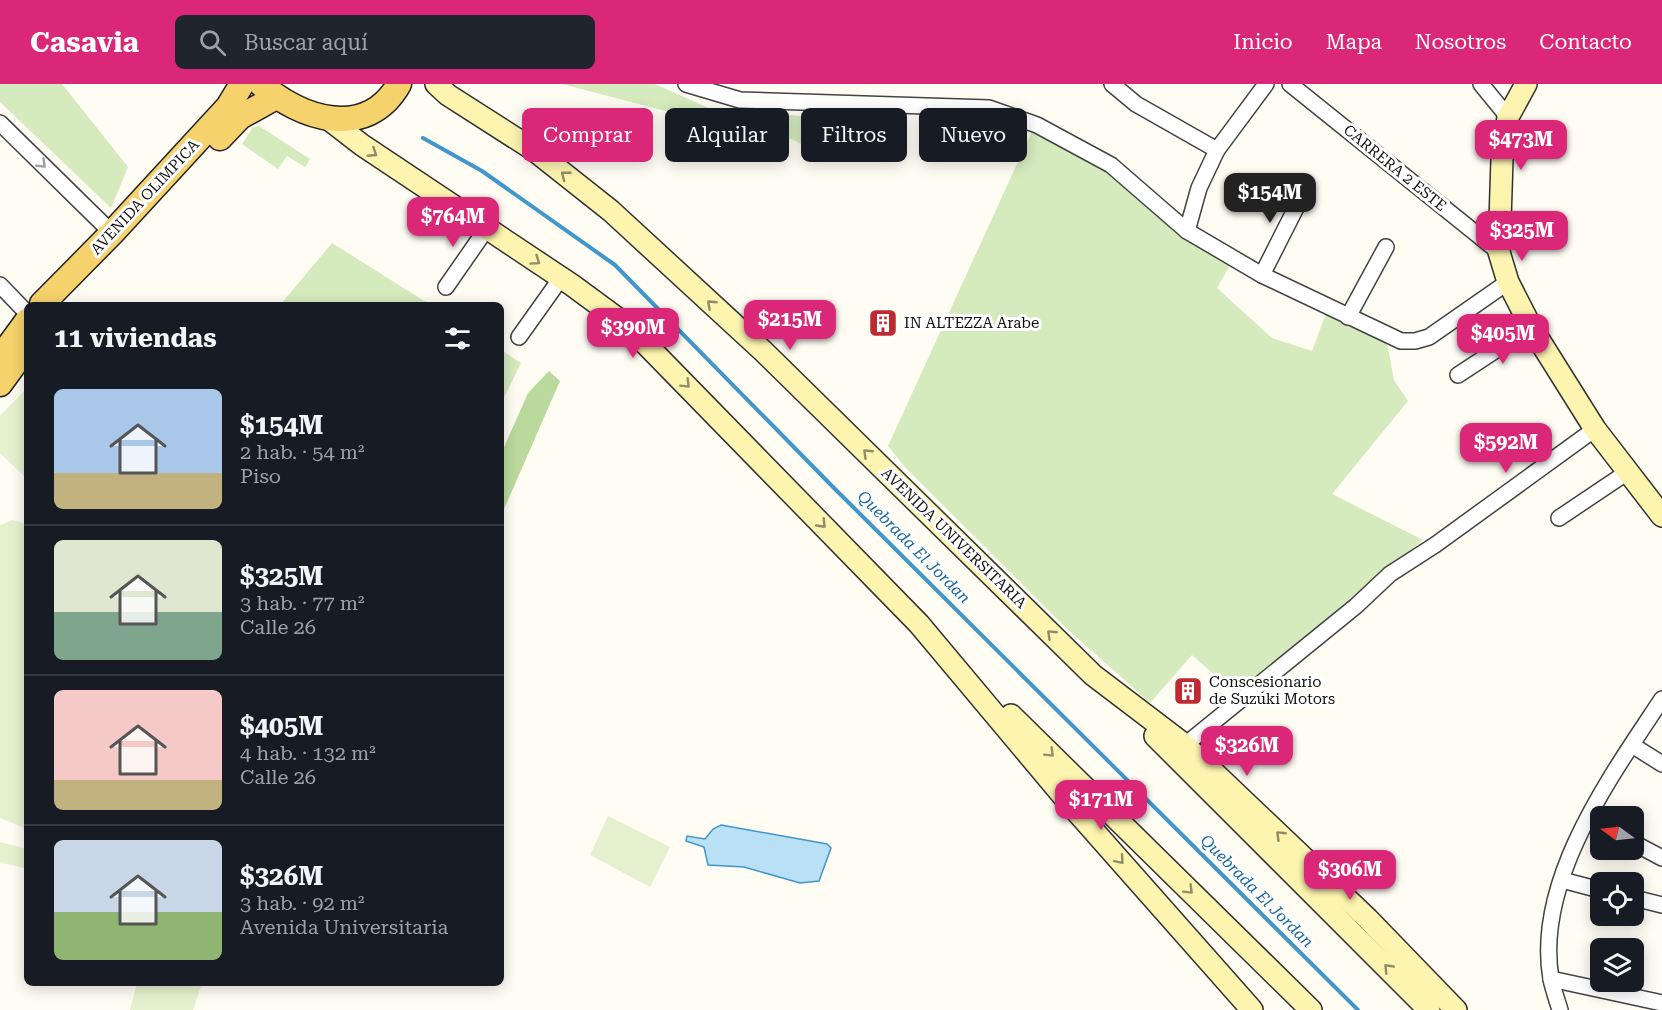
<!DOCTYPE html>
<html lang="es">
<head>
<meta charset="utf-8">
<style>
	:root { --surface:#171b24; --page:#20242c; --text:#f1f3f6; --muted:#9ea1a6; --line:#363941; --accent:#db2777 }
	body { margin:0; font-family:"Roboto Serif",serif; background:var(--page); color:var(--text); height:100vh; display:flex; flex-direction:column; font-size:22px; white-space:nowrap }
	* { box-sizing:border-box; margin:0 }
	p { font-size:20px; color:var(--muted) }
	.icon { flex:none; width:33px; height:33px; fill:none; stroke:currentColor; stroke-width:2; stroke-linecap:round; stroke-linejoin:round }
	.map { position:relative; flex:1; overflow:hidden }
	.drawer { position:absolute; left:24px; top:218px; width:480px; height:684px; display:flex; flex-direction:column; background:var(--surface); border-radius:9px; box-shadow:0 3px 15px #0003 }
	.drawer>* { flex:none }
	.hud { position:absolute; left:522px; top:24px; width:570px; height:54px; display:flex; gap:12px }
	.needle { width:39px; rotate:285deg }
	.fabs { position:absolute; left:1590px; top:722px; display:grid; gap:12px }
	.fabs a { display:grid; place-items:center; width:54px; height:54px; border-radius:9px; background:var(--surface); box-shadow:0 3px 15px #0003; font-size:30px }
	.price { position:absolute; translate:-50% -51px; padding:0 14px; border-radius:12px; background:var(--accent); color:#fff; font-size:20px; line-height:39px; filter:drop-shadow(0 2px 3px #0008) }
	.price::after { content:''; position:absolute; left:50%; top:36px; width:18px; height:14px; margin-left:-9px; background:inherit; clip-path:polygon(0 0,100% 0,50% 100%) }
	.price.on { background:#222; color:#fff }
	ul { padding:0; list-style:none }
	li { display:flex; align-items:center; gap:18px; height:150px; padding:0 30px }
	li+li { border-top:2px solid var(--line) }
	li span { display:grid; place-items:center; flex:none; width:168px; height:120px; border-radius:9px; color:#555 }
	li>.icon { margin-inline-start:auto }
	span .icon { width:72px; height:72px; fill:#fffc; stroke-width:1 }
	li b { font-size:26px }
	h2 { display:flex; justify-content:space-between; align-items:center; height:72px; padding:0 30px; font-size:26px }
	.pill { padding:0 21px; border-radius:9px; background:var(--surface); box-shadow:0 3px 15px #0003; font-size:21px; line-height:54px }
	.pill.on { background:var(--accent); color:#fff }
	header { display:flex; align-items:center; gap:36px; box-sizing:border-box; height:84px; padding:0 30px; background:var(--accent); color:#fff }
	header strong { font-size:28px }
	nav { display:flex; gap:33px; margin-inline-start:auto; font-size:21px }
	.search { width:420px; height:54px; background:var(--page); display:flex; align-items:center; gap:15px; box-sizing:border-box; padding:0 21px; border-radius:9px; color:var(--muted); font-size:22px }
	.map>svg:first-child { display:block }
	.green { fill:#d5eabd }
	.forest { fill:#b9da9c }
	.pitch { fill:#e5f1ce }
	.water { fill:#b9e0f5; stroke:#4196cc; stroke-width:1.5 }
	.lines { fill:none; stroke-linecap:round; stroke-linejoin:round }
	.stream { stroke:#4196cc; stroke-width:4 }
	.minor-casing { stroke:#434343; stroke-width:18 }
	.secondary-casing { stroke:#323232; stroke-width:24 }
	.primary-casing { stroke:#212121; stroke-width:27 }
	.minor { stroke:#fff; stroke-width:15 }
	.secondary { stroke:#fdf4b0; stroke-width:21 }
	.primary { stroke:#f6d26c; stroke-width:24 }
	.oneway { stroke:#928d68 }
	.oneway2 { stroke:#9f9f9f }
	.labels { text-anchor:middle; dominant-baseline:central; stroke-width:6; stroke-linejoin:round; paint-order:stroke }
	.street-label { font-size:15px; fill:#101010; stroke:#fff }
	.poi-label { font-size:15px; fill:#101010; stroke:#fff; text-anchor:start }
	.water-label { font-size:16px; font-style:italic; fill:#1a68a1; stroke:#fff }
</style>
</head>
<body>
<header>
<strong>Casavia</strong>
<div class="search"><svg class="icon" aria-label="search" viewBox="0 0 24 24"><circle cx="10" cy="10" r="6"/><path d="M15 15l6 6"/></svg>Buscar aquí</div>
<nav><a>Inicio</a><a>Mapa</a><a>Nosotros</a><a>Contacto</a></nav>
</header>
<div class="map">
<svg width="1662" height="926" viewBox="0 0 1662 926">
	<rect width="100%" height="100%" fill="#fffcf4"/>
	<g class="green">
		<path d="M0,0H62L128,83L111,124L0,18Z"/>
		<path d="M562,0H655L784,58Z"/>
		<path d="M734,27L843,35L828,73Z"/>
		<path d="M259,42L310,75L305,83L287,72L278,85L242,60L253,43Z"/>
		<path d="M1033,45L1101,80L1230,181L1217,204L1272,254L1312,267L1327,227L1386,254L1394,296L1408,317L1332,410L1423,456L1236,610L1192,571L1150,619L1064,542L904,382L888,362Z"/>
		<path d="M332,159L429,220H281Z"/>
		<path d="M501,266L521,279L501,320Z"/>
	</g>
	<path class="forest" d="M549,287L560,297L501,432V370L528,309Z"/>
	<g class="pitch">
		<path d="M27,304V395L0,369V332Z"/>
		<path d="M12,436L27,440V745L0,734V441Z"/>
		<path d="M608,732L670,763L650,803L590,771Z"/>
		<path d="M0,758L27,765V785L0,778Z"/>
		<path d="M137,899V898L202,899L193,926H130Z"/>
	</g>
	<path class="water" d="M721,741L827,760L831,764L819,797L800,799L744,783L708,781L704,763L686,757L687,752L705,755L713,745Z"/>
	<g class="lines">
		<path class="stream" d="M423,54L482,87L615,181L833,403L1358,926"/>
		<g class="minor-casing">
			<g id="minor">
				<path d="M686,0L740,16L989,24L1037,41L1111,81L1187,147L1262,191L1401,257H1415L1429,253L1508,198"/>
				<path d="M1112,0L1136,20L1217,66"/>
				<path d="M1290,0L1499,168"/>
				<path d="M1481,0L1508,33"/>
				<path d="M0,39L112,149"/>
				<path d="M1187,147L1199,104L1217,66L1266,0"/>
				<path d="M1262,191L1306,104"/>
				<path d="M0,201L27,229"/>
				<path d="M446,203L487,144"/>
				<path d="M1348,233L1386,163"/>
				<path d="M519,253L561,194"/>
				<path d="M1458,291L1531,243"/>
				<path d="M1559,434L1629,387"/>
				<path d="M1185,661L1356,522L1390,490L1435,461L1595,345"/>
				<path d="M1632,661L1662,680"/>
				<path d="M1634,759L1662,774"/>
				<path d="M1562,796L1600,806"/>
				<path d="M1634,814L1662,821"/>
				<path d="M1551,895L1662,919"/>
				<path d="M1560,926C1557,916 1553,905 1551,895C1534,797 1611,692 1662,615"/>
			</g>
		</g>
		<g class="secondary-casing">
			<g id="secondary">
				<path d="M436,0L448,11L534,66L611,127L763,267L1093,591L1185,661L1368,835L1456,926"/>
				<path d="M1526,0L1508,33L1502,75L1499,168L1508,198L1531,243L1595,345L1662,432"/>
				<path d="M327,34L362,61L572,201L629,243L919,540L1069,719L1252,926"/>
				<path d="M1011,631L1311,926"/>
				<path d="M1155,652L1429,926"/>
			</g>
		</g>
		<g class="primary-casing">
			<g id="primary">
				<path d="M261,0C300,35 367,57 399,0"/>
				<path d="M220,54L240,33L276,13"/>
				<path d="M42,220L112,149L228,23L242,0"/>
				<path d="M0,274L27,237"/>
				<path d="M0,300L27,263"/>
			</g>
		</g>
		<use href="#minor" class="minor"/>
		<use href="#secondary" class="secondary"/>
		<use href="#primary" class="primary"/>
	</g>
	<defs><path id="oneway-chevron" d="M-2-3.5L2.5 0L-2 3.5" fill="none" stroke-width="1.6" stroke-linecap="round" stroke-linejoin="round" transform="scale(1.5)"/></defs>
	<g class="oneway">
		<use href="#oneway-chevron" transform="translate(373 69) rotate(33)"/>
		<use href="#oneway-chevron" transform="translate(565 91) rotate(-142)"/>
		<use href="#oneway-chevron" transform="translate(536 177) rotate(34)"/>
		<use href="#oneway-chevron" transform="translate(711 220) rotate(-137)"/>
		<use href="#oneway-chevron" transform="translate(686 300) rotate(45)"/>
		<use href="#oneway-chevron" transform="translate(867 369) rotate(-136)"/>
		<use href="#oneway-chevron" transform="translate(822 440) rotate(46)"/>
		<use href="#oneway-chevron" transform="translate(1051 550) rotate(-136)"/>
		<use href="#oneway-chevron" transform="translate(1050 669) rotate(45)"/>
		<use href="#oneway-chevron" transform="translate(1280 751) rotate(-136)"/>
		<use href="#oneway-chevron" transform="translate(1120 776) rotate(49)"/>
		<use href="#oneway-chevron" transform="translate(1189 806) rotate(45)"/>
		<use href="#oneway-chevron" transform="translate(1388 884) rotate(-134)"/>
	</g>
	<use class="oneway2" href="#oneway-chevron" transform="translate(42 80) rotate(44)"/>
	<defs>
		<g id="building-square" transform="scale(1.5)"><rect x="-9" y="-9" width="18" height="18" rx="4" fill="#bf2932" stroke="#fff"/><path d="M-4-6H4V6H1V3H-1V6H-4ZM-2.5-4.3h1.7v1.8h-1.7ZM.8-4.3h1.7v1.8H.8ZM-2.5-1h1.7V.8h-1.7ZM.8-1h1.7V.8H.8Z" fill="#fff"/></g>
	</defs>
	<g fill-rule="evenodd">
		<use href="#building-square" x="883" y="239"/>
		<use href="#building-square" x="1188" y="607"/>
	</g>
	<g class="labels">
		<g class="street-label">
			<text transform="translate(1395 84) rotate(39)">CARRERA 2 ESTE</text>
			<text transform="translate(145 113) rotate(-47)">AVENIDA OLIMPICA</text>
			<text transform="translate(954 454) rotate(44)">AVENIDA UNIVERSITARIA</text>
		</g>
		<g class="poi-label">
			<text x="904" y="239">IN ALTEZZA Arabe</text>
			<text x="1209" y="598">Conscesionario<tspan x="1209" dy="17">de Suzuki Motors</tspan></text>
		</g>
		<g class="water-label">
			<text transform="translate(914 463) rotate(45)">Quebrada El Jordan</text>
			<text transform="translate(1257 807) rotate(45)">Quebrada El Jordan</text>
		</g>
	</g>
</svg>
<div class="fabs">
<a><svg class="needle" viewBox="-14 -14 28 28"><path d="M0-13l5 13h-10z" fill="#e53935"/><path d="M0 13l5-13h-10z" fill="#9ea1a6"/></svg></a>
<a><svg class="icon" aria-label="locate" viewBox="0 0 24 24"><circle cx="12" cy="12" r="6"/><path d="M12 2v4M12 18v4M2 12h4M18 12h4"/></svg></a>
<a><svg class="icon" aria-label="layers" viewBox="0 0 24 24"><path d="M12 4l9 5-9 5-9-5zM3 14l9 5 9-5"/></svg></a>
</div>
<b class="price" style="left:1521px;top:87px">$473M</b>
<b class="price on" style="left:1270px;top:140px">$154M</b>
<b class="price" style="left:453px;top:164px">$764M</b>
<b class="price" style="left:1522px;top:178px">$325M</b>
<b class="price" style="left:790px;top:267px">$215M</b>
<b class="price" style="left:633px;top:275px">$390M</b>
<b class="price" style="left:1503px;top:281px">$405M</b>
<b class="price" style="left:1506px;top:390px">$592M</b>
<b class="price" style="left:1247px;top:693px">$326M</b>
<b class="price" style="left:1101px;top:747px">$171M</b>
<b class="price" style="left:1350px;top:817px">$306M</b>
<div class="hud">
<a class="pill on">Comprar</a>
<a class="pill">Alquilar</a>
<a class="pill">Filtros</a>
<a class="pill">Nuevo</a>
</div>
<section class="drawer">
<h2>11 viviendas<svg class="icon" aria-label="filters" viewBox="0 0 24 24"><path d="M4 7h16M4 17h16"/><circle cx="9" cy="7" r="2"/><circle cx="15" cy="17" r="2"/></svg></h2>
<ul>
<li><span style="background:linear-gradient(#a9c7e8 70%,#c2b280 0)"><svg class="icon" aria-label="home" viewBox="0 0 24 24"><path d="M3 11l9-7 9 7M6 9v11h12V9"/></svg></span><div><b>$154M</b><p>2 hab. · 54 m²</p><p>Piso</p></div></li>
<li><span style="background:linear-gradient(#dfe7d0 60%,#7fa58c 0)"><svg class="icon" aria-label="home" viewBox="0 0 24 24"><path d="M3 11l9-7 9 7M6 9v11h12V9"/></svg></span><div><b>$325M</b><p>3 hab. · 77 m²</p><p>Calle 26</p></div></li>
<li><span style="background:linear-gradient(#f6c9c9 75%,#c2b280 0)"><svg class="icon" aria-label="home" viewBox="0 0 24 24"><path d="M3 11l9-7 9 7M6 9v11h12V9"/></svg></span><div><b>$405M</b><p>4 hab. · 132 m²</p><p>Calle 26</p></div></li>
<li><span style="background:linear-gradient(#c9d6e8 60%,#8fb573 0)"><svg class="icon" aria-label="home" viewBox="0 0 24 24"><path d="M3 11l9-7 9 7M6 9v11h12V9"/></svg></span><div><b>$326M</b><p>3 hab. · 92 m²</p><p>Avenida Universitaria</p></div></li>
</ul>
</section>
</div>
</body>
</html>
